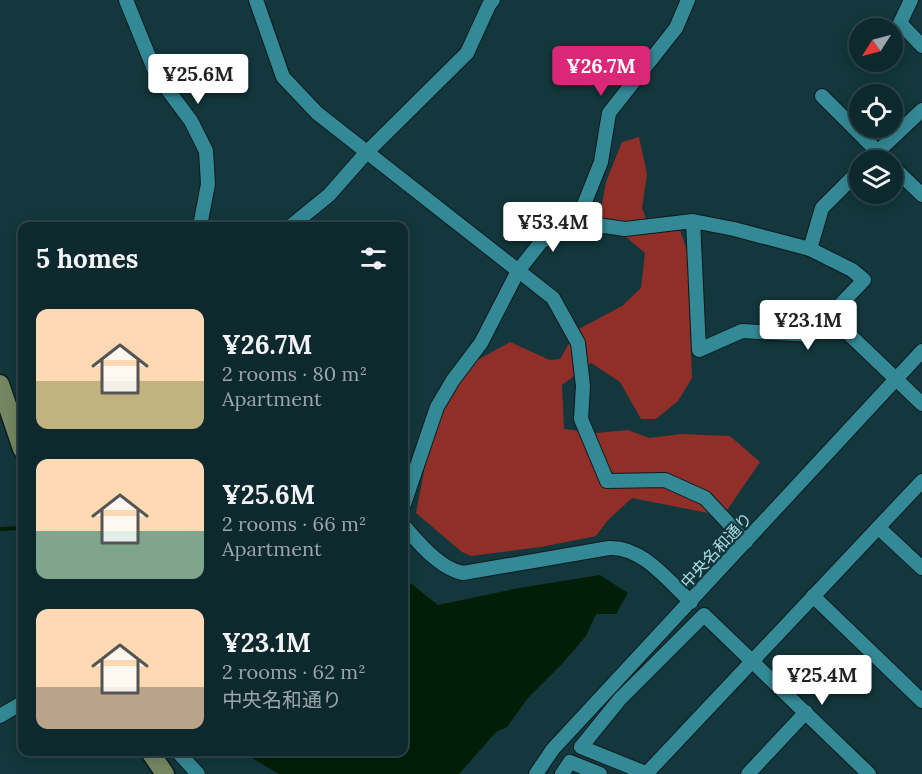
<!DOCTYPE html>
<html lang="en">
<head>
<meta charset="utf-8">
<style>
	:root { --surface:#0e292d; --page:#1c3539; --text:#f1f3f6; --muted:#9ba6aa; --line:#2e4549; --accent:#db2777 }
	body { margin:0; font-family:Lora,"Noto Sans JP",serif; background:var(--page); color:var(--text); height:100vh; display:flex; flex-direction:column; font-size:22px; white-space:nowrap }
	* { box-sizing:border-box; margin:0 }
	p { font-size:20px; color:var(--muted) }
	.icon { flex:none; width:33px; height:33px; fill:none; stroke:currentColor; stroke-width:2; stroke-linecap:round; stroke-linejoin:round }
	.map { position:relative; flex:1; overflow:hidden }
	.sheet { position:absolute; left:18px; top:222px; width:390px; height:534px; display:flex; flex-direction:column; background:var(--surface); border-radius:12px; box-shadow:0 3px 15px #0003,0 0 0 2px var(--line) }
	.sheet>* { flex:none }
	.needle { width:39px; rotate:234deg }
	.fabs { position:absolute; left:849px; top:18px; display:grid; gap:12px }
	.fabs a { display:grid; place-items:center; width:54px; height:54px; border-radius:50%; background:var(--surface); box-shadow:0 3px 15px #0003,0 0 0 2px var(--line); font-size:30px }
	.price { position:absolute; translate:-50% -51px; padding:0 14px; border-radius:6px; background:#fff; color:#222; font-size:20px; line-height:39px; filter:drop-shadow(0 2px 3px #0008) }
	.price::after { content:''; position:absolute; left:50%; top:36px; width:18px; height:14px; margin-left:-9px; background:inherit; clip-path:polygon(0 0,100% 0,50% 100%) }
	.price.active { background:var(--accent); color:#fff }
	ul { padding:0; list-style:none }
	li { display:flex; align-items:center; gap:18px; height:150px; padding:0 18px }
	li span { display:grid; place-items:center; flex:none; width:168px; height:120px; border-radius:12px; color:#555 }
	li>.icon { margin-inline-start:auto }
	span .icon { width:72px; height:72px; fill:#fffc; stroke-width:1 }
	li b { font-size:26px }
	h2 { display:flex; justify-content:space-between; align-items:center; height:72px; padding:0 18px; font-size:26px }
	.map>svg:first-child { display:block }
	.green { fill:#902f27 }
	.water { fill:#001f06 }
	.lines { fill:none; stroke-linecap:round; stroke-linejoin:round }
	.stream { stroke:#001f06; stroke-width:4 }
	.minor-casing { stroke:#0d1b1e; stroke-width:16 }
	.major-casing { stroke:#0d1b1e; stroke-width:21 }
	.minor { stroke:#348996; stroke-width:14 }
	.major { stroke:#758762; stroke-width:18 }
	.labels { text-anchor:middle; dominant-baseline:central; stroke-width:4.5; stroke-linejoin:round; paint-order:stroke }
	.street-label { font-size:16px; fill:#abdbe3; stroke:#13373c }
</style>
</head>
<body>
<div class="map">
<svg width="922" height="774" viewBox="0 0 922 774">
	<rect width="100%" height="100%" fill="#13373c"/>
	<path class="green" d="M639,137L647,174L642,208L652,234L679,227L687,251L692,378L678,401L656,419H641L620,382L591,363L562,385L564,429L596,433L628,430L649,438L682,434L730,436L760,462L723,516L632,498L608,520L596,536L541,547L471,556L462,552L416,513L432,429L467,366L510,342L550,360L560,359L577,330L622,306L641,288L645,253L600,215L606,182L622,142Z"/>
	<path class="water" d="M600,575L628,593L616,614H596L586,636L561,665L528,698L507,727L496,732L459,774H279L242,752H404V578L438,605L519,588Z"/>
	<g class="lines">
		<path class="stream" d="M0,529L22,528"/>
		<g class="minor-casing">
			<g id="minor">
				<path d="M126,0L156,74L191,121L206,151L208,184L200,226"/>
				<path d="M256,0L283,77L317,113L553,298L578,343L583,386L581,419L607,481L665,480L705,498L746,542"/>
				<path d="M911,0L900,23L922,46"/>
				<path d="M822,96L886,160"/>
				<path d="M869,160L922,110"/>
				<path d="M892,166L922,195"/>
				<path d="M577,222L601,162L609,113L676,28L688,0"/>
				<path d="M291,226L329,195L366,153L467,53L489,5L493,0"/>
				<path d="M810,249L822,208L860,170"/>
				<path d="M830,316L922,404"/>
				<path d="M404,504L437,407L453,380L481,343L518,271L541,242L577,222L625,229L693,221L734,229L810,249L852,270L864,280L811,335L742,331L699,350L693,221"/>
				<path d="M404,526C419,543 440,569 463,573L609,548C642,546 668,581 691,602"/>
				<path d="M879,528L922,568"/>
				<path d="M813,596L922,701"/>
				<path d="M0,716L22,703"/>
				<path d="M178,752L198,774"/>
				<path d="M647,773L922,481"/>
				<path d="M536,774L553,749L922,351"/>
				<path d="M562,774L570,762L600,774"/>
				<path d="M648,774L581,747L620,699L704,615L869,774"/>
				<path d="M748,774L806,712"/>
			</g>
		</g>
		<g class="major-casing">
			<g id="major">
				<path d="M0,384L22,449"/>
				<path d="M150,752L165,774"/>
			</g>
		</g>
		<use href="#minor" class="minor"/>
		<use href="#major" class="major"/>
	</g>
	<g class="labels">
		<g class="street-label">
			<text transform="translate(716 550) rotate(-47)">中央名和通り</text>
		</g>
	</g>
</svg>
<div class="fabs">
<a><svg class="needle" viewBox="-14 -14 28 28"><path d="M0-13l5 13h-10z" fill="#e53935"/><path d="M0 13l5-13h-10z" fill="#9ba6aa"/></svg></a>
<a><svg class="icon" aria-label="locate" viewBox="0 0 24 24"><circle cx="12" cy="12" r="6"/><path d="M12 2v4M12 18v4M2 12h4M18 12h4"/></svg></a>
<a><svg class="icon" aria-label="layers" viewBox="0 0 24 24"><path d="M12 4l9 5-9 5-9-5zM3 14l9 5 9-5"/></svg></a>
</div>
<b class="price active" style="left:601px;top:97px">¥26.7M</b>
<b class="price" style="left:198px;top:105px">¥25.6M</b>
<b class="price" style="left:553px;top:253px">¥53.4M</b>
<b class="price" style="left:808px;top:351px">¥23.1M</b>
<b class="price" style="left:822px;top:706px">¥25.4M</b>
<section class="sheet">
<h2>5 homes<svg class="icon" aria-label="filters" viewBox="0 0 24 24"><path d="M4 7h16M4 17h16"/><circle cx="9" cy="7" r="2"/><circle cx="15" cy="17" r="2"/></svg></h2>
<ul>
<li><span style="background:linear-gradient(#ffd9b3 60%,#c2b280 0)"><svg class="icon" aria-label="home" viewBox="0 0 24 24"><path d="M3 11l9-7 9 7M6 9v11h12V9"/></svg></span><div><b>¥26.7M</b><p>2 rooms · 80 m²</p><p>Apartment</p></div></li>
<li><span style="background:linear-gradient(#ffd9b3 60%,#7fa58c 0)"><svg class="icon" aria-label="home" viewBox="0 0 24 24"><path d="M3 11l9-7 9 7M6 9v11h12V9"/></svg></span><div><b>¥25.6M</b><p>2 rooms · 66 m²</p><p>Apartment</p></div></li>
<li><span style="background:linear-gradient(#ffd9b3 65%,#b9a48a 0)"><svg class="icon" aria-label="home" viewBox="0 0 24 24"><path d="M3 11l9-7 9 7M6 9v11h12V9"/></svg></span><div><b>¥23.1M</b><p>2 rooms · 62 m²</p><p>中央名和通り</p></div></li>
</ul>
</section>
</div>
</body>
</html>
